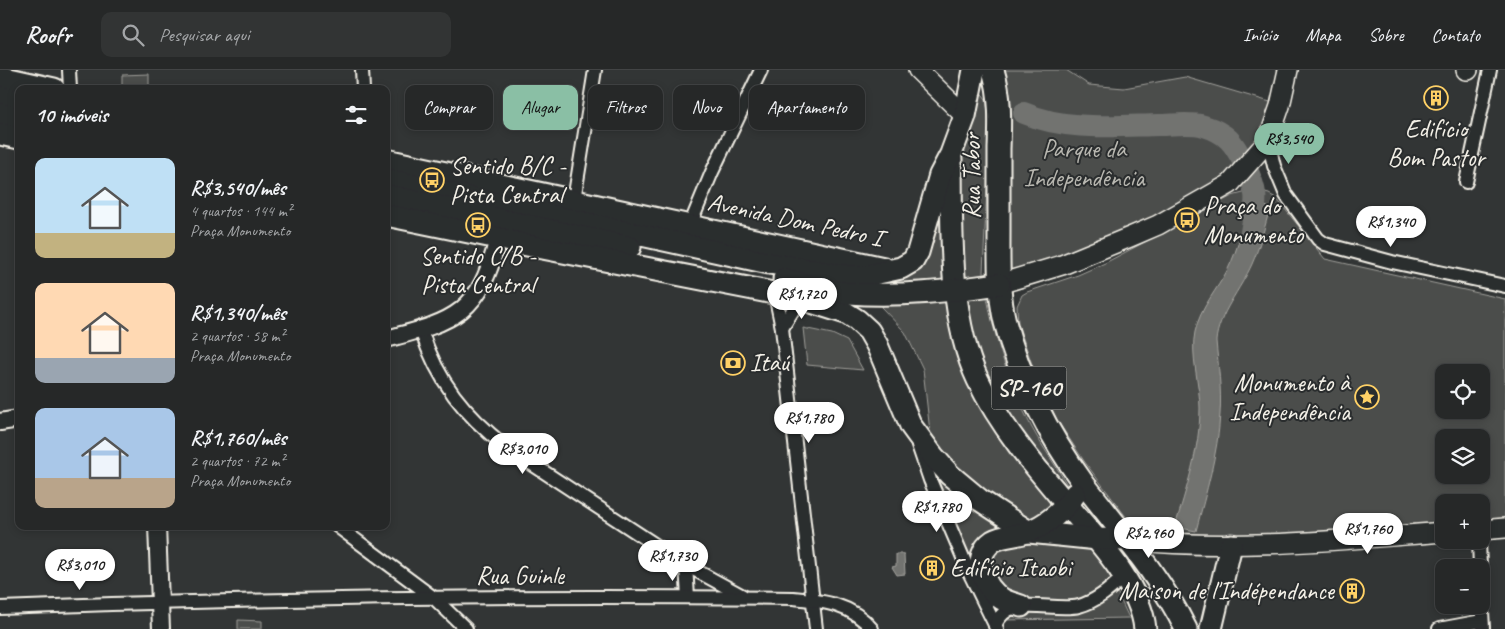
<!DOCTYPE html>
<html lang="pt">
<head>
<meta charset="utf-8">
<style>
	:root { --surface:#262828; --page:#323434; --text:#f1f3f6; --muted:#a4a6a8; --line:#424445; --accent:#8abfa5 }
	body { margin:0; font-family:Caveat,sans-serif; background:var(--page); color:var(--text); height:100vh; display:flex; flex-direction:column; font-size:19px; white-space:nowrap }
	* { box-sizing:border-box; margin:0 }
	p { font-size:16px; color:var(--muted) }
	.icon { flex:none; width:28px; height:28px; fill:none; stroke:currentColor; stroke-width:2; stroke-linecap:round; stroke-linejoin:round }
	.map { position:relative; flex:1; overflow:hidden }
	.sheet { position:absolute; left:15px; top:15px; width:375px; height:445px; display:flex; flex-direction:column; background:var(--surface); border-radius:10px; box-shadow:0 2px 8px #0003,0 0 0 1px var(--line) }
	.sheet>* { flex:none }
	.guide { position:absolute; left:405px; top:15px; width:475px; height:45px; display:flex; gap:10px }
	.controls { position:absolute; left:1435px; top:294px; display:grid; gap:10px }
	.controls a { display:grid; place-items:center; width:55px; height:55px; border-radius:10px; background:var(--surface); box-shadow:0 2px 8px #0003,0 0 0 1px var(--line); font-size:25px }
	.price { position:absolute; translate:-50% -42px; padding:0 11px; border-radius:18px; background:#fff; color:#222; font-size:16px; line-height:32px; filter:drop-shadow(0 1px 2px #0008) }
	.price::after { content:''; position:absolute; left:50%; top:30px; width:15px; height:11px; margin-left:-8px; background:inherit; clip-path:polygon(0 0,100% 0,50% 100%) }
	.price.active { background:var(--accent); color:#111 }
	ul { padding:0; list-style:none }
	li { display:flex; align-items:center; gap:15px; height:125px; padding:0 20px }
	li span { display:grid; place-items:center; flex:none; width:140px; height:100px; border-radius:10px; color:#555 }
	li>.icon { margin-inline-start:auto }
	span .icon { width:60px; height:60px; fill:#fffc; stroke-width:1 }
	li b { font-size:21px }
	h2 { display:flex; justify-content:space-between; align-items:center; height:60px; padding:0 20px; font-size:21px }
	.pill { padding:0 18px; border-radius:10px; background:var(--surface); box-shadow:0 2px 8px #0003,0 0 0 1px var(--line); font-size:18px; line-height:45px }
	.pill.active { background:var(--accent); color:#111 }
	header { display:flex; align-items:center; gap:30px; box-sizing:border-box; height:70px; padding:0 25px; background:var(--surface); border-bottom:1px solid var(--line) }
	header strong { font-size:24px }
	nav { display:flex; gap:28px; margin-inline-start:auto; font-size:18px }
	.search { width:350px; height:45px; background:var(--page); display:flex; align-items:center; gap:12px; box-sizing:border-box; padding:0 18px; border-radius:10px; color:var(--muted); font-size:19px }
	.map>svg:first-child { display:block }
	.green { fill:#4b4d4c; stroke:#a09f9a; fill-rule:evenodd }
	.water { fill:#727370; stroke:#a6a5a0 }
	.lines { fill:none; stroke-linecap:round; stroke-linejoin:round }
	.river { stroke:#727370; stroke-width:22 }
	.minor-casing { stroke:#f4f1e8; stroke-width:16 }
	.tertiary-casing { stroke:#f4f1e8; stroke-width:20 }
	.secondary-casing { stroke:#f4f1e8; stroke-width:22 }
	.primary-casing { stroke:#f4f1e8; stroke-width:25 }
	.minor { stroke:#2a2d2e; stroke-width:12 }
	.tertiary { stroke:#2a2d2e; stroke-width:16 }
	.secondary { stroke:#2a2d2e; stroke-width:19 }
	.primary { stroke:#2a2d2e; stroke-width:21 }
	.labels { text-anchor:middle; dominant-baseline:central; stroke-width:4; stroke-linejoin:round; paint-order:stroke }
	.shield { fill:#2a2d2e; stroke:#b7b6b0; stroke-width:1 }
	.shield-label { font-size:24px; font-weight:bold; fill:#f4f1e8 }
	.poi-label { font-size:25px; fill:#f4f1e8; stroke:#2a2d2e; text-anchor:start }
	.park-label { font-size:25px; fill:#b9b8b1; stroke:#2a2d2e }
	.street-label { font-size:25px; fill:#f4f1e8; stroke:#2a2d2e }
</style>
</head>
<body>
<header>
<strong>Roofr</strong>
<div class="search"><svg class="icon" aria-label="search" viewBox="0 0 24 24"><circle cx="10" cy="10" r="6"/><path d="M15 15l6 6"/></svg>Pesquisar aqui</div>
<nav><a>Início</a><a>Mapa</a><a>Sobre</a><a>Contato</a></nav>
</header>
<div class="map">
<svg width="1505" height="559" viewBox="0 0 1505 559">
	<rect width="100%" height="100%" fill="#323535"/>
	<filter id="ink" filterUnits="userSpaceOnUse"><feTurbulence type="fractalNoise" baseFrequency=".02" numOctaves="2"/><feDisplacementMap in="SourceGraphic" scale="10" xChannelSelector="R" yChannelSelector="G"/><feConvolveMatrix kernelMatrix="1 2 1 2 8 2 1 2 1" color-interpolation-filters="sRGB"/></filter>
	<g filter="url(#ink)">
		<g class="green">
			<path d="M1001,0H1066L1089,15L1124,18L1185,7L1277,34L1264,76L1224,109L1123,163L1081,181L1003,202Z"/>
			<path d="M149,4V19H122V5Z"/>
			<path d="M979,20L986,29L990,53L983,202C989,250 1005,304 1027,348C1038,372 1057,396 1070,420C1092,461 1109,506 1129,548L1004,550L997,547L976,507L935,407L923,299L905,262L881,237L900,203Z"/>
			<path d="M1254,120L1269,124L1276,128L1325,189L1505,229V449L1481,451V432H1444V454L1363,458L1314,463L1230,466L1136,460L1084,391L1057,350L1034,300L1018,254L1017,236L1022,225L1027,222L1078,205L1105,193L1232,126ZM1444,302H1481V340H1444ZM1444,368H1481V405H1444Z"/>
			<path d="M803,258L832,264L847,271L863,300L807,295Z"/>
			<path d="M238,550L262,551V559H238Z"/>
		</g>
		<g class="water">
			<path d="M1249,129L1270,138C1265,156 1260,176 1252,194C1241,219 1218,245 1216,271C1218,295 1222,320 1220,344C1218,384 1206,422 1196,461L1175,457C1186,419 1200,379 1200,338C1200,316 1190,284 1195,262C1200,238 1217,220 1228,199C1239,177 1244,153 1249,129Z"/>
			<path d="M896,484H904L905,504L897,505L892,497L896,496Z"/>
		</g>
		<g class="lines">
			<path class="river" d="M1024,43C1066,61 1114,56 1159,55C1173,55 1191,52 1204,56C1227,63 1234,73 1244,93C1259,124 1257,129 1251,162"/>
			<g class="minor-casing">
				<g id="minor">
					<path d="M69,0L70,19"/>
					<path d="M362,0L363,19"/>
					<path d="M1268,71L1274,96L1286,125L1318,169L1325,174L1392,192L1505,216"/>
					<path d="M1466,112L1490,0"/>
					<path d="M574,130L595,0"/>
					<path d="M690,155L712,102L761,0"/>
					<path d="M775,224L782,258L816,559"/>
					<path d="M782,258L803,224"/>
					<path d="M421,260C438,312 464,344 506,377L686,495L743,526"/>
					<path d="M918,375L930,410L970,504L997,559"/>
					<path d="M337,456L434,528L466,559"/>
					<path d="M1479,470L1480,498"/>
					<path d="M686,495L688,527"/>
					<path d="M1481,524L1483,558"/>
					<path d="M0,538C264,528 529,525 793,528C823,531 852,534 872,559"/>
					<path d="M995,556C1008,521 1052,543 1079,536C1097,531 1111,519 1124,506"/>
					<path d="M1439,559L1482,551"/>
				</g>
			</g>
			<g class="tertiary-casing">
				<g id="tertiary">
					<path d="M386,269C456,251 480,243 498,168"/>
					<path d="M0,352L19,349"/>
					<path d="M157,456L161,559"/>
				</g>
			</g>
			<g class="secondary-casing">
				<g id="secondary">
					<path d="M918,0L965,46"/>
					<path d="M1466,0H1468"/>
					<path d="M999,214L1062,195L1130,167L1158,155L1230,114L1268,71L1280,36L1288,0"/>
					<path d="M1481,460L1505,458"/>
					<path d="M1128,470C1233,481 1339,470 1444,462"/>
				</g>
			</g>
			<g class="primary-casing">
				<g id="primary">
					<path d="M993,0C1001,26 1000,52 999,79C999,106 999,134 999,162C999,192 998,223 1005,252C1020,309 1049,366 1084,414C1120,461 1160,506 1186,559"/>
					<path d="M0,7L54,19"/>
					<path d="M0,27L19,31"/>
					<path d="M0,44L19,48"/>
					<path d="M0,64L19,68"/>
					<path d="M951,89C952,158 948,247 978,310C1000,356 1035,397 1068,436C1096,468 1141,516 1145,559"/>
					<path d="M386,90L884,198"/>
					<path d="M386,109L769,193L842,205L860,207L901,198L913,191L918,182L940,105L951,84L965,46L974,0"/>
					<path d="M386,125L630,177"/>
					<path d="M386,145L498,168L522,174L799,228L846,243L857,250L869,261L877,275L911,356L933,386L950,405L980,430L1029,462L1098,469L1128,470"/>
					<path d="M784,209C805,214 827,221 849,223C899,227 950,221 999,214"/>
					<path d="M1021,536C1015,534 1007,532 1002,529C983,518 971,486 993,471C1003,465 1017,466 1027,462C1044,457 1066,439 1075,424"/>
					<path d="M1211,559L1231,475"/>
				</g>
			</g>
			<use href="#minor" class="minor"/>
			<use href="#tertiary" class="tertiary"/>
			<use href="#secondary" class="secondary"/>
			<use href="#primary" class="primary"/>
		</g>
	</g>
	<defs>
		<g id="building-ring" transform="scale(1.25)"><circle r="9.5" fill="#2a2d2e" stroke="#ffd166" stroke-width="1.5"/><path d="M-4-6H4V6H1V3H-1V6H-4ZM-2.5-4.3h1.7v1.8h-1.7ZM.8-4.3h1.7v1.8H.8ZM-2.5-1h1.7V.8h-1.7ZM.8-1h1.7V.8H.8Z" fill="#ffd166"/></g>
		<g id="bus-ring" transform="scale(1.25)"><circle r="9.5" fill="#2a2d2e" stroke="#ffd166" stroke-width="1.5"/><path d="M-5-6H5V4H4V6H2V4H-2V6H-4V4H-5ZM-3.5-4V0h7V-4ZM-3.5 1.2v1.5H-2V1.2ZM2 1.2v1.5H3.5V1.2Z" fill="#ffd166"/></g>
		<g id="bank-ring" transform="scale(1.25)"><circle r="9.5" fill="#2a2d2e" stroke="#ffd166" stroke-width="1.5"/><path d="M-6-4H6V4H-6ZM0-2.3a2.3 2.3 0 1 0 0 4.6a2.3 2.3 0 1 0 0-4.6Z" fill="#ffd166"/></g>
		<g id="sight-ring" transform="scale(1.25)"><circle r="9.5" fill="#2a2d2e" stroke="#ffd166" stroke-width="1.5"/><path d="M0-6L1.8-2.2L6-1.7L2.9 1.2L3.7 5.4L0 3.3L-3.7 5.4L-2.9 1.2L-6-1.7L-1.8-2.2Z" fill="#ffd166"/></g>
	</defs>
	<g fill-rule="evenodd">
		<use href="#building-ring" x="1436" y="28"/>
		<use href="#bus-ring" x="432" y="110"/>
		<use href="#bus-ring" x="1187" y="150"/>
		<use href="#bus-ring" x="478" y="155"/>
		<use href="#bank-ring" x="733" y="293"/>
		<use href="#sight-ring" x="1367" y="327"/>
		<use href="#building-ring" x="932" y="498"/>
		<use href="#building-ring" x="1352" y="521"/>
	</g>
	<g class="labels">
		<rect class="shield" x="991.5" y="296.5" width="75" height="43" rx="4"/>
		<g class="shield-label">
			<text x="1029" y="318">SP-160</text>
		</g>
		<g class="poi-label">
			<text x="1436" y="59" text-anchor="middle">Edifício<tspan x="1436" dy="29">Bom Pastor</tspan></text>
			<text x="450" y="96">Sentido B/C -<tspan x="450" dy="29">Pista Central</tspan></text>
			<text x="1204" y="136">Praça do<tspan x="1204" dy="29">Monumento</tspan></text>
			<text x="478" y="186" text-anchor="middle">Sentido C/B -<tspan x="478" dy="29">Pista Central</tspan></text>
			<text x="750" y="293">Itaú</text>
			<text x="1350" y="313" text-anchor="end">Monumento à<tspan x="1350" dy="29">Independência</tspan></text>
			<text x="950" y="498">Edifício Itaobi</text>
			<text x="1334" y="521" text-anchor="end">Maison de l'Indépendance</text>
		</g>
		<g class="park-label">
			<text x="1084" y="79">Parque da<tspan x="1084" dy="29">Independência</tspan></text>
		</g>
		<g class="street-label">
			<text transform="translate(972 106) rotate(-90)">Rua Tabor</text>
			<text transform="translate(795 150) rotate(12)">Avenida Dom Pedro I</text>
			<text x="520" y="506">Rua Guinle</text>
		</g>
	</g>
</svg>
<div class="controls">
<a><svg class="icon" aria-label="locate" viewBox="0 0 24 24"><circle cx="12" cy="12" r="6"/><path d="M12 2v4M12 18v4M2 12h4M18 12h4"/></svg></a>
<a><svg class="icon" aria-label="layers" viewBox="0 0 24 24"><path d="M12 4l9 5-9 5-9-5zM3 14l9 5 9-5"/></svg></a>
<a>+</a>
<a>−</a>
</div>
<b class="price active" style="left:1289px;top:95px">R$3,540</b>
<b class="price" style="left:1391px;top:178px">R$1,340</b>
<b class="price" style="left:802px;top:250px">R$1,720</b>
<b class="price" style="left:809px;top:374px">R$1,780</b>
<b class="price" style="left:523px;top:405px">R$3,010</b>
<b class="price" style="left:937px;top:463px">R$1,780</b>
<b class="price" style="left:1368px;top:485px">R$1,760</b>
<b class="price" style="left:1149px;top:489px">R$2,960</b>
<b class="price" style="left:673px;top:512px">R$1,730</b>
<b class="price" style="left:80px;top:521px">R$3,010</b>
<div class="guide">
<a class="pill">Comprar</a>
<a class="pill active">Alugar</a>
<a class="pill">Filtros</a>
<a class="pill">Novo</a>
<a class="pill">Apartamento</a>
</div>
<section class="sheet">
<h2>10 imóveis<svg class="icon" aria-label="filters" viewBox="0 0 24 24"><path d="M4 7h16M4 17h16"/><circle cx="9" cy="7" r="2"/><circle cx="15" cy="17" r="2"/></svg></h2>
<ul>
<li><span style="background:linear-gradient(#bfe0f5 75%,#c2b280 0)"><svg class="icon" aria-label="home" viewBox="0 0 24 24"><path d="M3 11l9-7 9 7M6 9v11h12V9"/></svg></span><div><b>R$3,540/mês</b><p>4 quartos · 144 m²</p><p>Praça Monumento</p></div></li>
<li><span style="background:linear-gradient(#ffd9b3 75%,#9aa5b1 0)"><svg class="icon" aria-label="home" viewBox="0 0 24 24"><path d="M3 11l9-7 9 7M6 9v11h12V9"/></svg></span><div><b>R$1,340/mês</b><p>2 quartos · 58 m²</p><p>Praça Monumento</p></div></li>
<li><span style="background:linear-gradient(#a9c7e8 70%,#b9a48a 0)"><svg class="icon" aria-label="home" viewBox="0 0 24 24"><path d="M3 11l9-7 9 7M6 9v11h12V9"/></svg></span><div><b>R$1,760/mês</b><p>2 quartos · 72 m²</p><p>Praça Monumento</p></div></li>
</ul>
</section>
</div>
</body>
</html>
